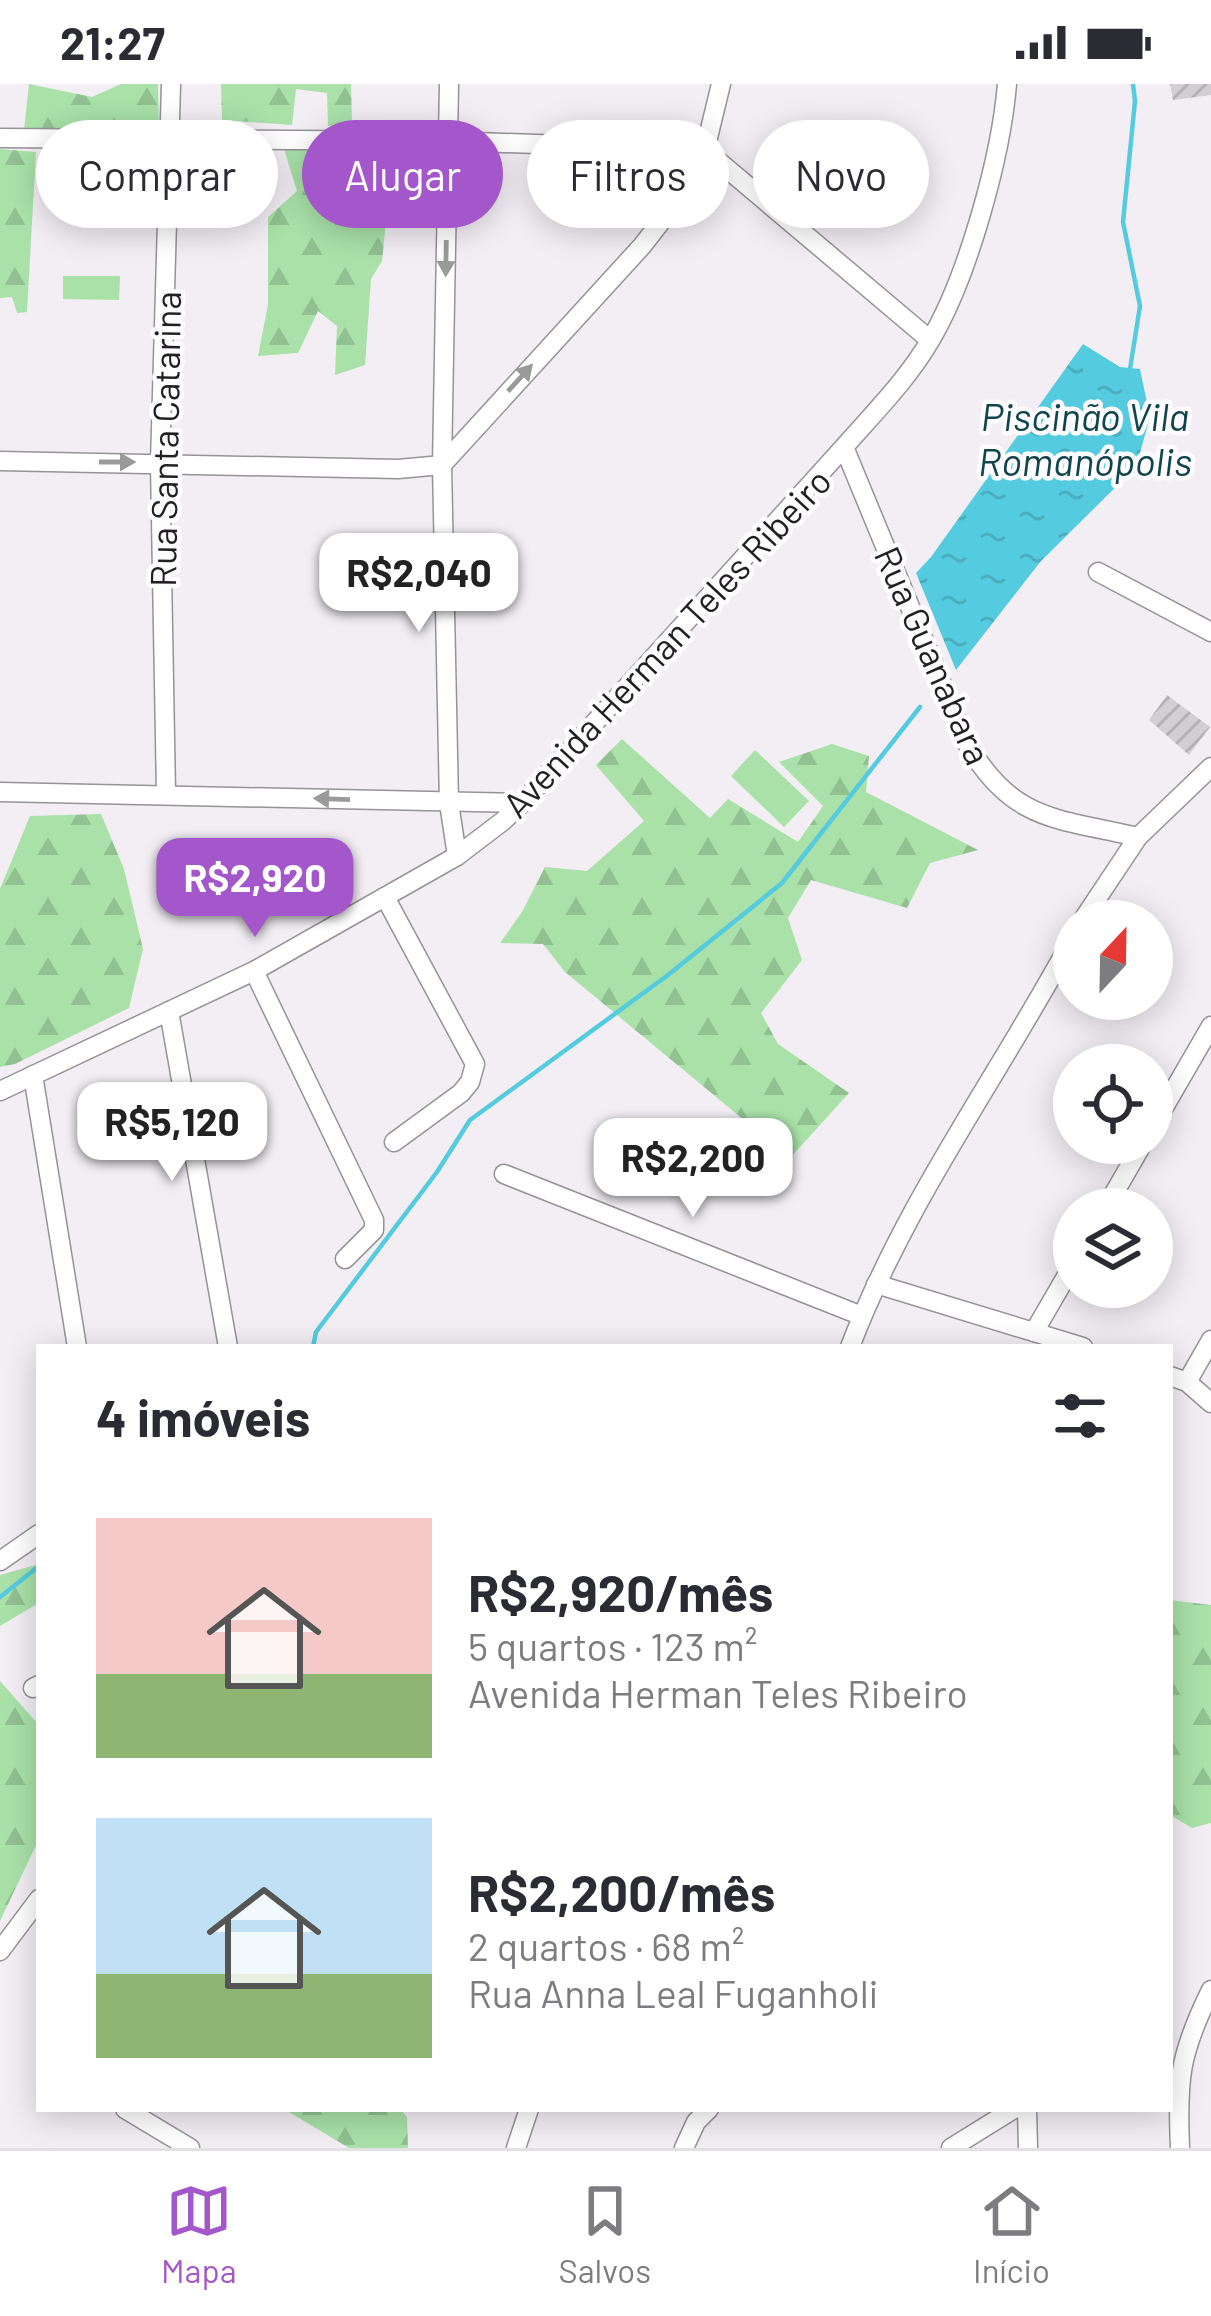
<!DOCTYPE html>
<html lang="pt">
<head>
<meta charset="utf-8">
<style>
	:root { --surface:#fff; --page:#f2f2f3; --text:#2b2b33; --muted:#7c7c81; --line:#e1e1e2; --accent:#a357ca }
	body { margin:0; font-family:Barlow,sans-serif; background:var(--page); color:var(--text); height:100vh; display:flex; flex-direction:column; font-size:45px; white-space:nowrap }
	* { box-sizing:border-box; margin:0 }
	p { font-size:39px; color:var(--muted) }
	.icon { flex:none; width:66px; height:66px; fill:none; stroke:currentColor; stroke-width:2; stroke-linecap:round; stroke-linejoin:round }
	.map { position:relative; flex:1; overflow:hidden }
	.panel { position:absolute; left:36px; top:1260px; width:1137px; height:768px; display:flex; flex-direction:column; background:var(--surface); border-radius:0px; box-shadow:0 6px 30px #0003 }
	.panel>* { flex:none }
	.guide { position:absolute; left:36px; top:36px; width:1140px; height:108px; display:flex; gap:24px }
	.needle { width:78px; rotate:22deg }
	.buttons { position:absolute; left:1053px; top:816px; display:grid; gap:24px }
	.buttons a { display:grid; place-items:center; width:120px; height:120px; border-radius:50%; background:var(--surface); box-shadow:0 6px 30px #0003; font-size:60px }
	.price { position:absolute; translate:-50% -102px; padding:0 27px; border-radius:24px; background:#fff; color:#222; font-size:39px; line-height:78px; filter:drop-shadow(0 3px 6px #0008) }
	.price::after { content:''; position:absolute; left:50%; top:72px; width:36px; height:27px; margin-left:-18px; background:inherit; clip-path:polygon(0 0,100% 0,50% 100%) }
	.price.active { background:var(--accent); color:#fff }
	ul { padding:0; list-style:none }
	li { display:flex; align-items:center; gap:36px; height:300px; padding:0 60px }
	li span { display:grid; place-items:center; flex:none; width:336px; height:240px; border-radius:0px; color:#555 }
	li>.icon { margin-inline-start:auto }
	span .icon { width:144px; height:144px; fill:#fffc; stroke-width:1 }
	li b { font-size:51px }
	h2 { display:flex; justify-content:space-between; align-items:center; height:144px; padding:0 60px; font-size:51px }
	.tag { padding:0 42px; border-radius:54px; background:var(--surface); box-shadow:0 6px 30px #0003; font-size:42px; line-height:108px }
	.tag.active { background:var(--accent); color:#fff }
	.status { display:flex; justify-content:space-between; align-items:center; height:84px; padding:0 60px; background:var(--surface); direction:ltr }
	.status svg { height:33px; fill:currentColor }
	.tabs { display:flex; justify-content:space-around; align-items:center; height:168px; border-top:3px solid var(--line); background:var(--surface); font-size:33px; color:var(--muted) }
	.tabs a { display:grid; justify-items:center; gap:6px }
	.tabs .active { color:var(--accent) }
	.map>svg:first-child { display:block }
	.forest { fill:url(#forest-firs) }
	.green { fill:#a9e1a8 }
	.water { fill:url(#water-ripples) }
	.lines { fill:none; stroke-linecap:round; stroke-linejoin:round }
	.stream { stroke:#54cbde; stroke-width:4.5 }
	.building { fill:url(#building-hatch) }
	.street-casing { stroke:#969298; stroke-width:21 }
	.street { stroke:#fff; stroke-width:18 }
	.oneway { fill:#9b9a9b }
	.labels { text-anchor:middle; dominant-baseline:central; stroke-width:9; stroke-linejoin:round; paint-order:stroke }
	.street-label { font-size:36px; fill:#201f21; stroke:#fefcff }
	.water-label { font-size:39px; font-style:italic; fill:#0f454d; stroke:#fefcff }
</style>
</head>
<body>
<div class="status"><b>21:27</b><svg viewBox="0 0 49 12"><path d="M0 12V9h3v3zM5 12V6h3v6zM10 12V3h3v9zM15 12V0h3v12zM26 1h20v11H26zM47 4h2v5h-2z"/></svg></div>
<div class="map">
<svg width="1211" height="2064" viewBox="0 0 1211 2064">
	<defs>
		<pattern id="forest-firs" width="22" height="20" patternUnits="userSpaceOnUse" patternTransform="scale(3)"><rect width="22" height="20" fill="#a9e1a8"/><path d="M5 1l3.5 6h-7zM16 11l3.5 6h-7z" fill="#91c190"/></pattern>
		<pattern id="water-ripples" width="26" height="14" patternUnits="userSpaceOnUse" patternTransform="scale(3)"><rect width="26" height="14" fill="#54cbde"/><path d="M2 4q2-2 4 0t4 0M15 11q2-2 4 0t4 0" fill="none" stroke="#49aebe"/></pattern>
		<pattern id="building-hatch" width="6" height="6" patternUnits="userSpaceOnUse" patternTransform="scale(3)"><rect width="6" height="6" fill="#d2ced4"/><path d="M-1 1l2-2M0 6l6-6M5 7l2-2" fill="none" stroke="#b4b0b6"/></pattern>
	</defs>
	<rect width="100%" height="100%" fill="#f2eef4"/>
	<g class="forest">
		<path d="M29,0L92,13L121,0H158L159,41L24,46Z"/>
		<path d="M221,0H351L352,40L328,42L327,9L296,5L292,41L222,36Z"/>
		<path d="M0,65L36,68L27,228L17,229L12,213L0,214Z"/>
		<path d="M284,65H344L341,104L360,112L368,65L393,67L382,177L371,195L365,281L335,291L337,242L318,227L298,269L258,272L268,221V133L297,107Z"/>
		<path d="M622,655L710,734L728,715L798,758L823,722L779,678L832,660L869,672L866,708L978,766L930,779L907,824L811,796L788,834L802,876L761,929L778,960L849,1009L790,1074L565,888L543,860L500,859L522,828L545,783L587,787L644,737L596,681Z"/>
		<path d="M101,730L124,785L143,865L129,924L15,980L0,983V805L30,732Z"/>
		<path d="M39,1480V1519L0,1542V1491Z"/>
		<path d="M1170,1516L1211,1521V1739L1192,1744L1170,1731Z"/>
		<path d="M0,1597L39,1641V1755L0,1837Z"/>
		<path d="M284,2025H400L407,2033L408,2064H349Z"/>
	</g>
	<g class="green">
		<path d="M63,192H120L119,216L63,215Z"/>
		<path d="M755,666L809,717L784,743L731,692Z"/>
	</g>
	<path class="water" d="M1083,260L1120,283L1140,285L1150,333L1136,383L1041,477L956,586L916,489L931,473Z"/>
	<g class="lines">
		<g class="stream">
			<path d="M1130,285L1140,222L1123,138L1135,17L1133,0"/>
			<path d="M313,1263L316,1248L437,1088L470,1036L668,891L782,799L920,623"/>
			<path d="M0,1513L39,1482"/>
		</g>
	</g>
	<g class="building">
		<path d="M1170,0H1211V11L1173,16Z"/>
		<path d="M1167,611L1210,643L1189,671L1149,636Z"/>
	</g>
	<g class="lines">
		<g class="street-casing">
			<g id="street">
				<path d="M449,0L442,381L449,719L457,772"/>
				<path d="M0,54L449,57L705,66"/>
				<path d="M705,66L930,256"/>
				<path d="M844,363L965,656C1011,738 1056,734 1138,753"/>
				<path d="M0,377L398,385L442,381"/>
				<path d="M442,381L642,162L685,107L705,66L721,0"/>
				<path d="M1098,488L1211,548"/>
				<path d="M0,708L522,719"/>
				<path d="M166,709L160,379L171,0"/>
				<path d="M385,813L475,980L470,998L461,1009L394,1058"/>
				<path d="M1082,837L1138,753L1211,683"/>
				<path d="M254,887L374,1136V1146L345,1175"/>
				<path d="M169,927L228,1263"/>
				<path d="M33,991L77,1263"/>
				<path d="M0,1007L254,887L457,772L503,737L522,719L844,363C874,329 908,295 931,255C968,192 1001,73 1007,0"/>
				<path d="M1152,1044L1211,942"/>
				<path d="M504,1090L862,1232"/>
				<path d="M1105,1125L1143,1059"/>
				<path d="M876,1200L1083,1263"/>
				<path d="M1034,1248L1074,1179"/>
				<path d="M850,1263C906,1116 1000,990 1074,852"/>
				<path d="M1170,1292L1187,1298L1211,1319"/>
				<path d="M1187,1298L1211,1256"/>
				<path d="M0,1477L39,1450"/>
				<path d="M33,1604L39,1601"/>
				<path d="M0,1867L39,1815"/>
				<path d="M125,2025L190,2064"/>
				<path d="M1027,2025L1028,2064"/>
				<path d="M516,2064L529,2025"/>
				<path d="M684,2064L696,2038L709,2025"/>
				<path d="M951,2064L1014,2025"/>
				<path d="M1180,2064C1177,1994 1180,1969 1211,1906"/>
			</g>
		</g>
		<use href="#street" class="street"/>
	</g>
	<defs><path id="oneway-solid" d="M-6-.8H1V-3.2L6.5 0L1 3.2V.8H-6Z" transform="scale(3)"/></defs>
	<g class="oneway">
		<use href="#oneway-solid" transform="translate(446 174) rotate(91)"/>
		<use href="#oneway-solid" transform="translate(520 294) rotate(-48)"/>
		<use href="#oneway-solid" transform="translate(117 378)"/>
		<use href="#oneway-solid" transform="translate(332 715) rotate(-178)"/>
	</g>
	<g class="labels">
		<g class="street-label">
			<text transform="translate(164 355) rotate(-89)">Rua Santa Catarina</text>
			<text transform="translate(666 558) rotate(-47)">Avenida Herman Teles Ribeiro</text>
			<text transform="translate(934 571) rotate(66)">Rua Guanabara</text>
		</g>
		<g class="water-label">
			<text x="1085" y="331">Piscinão Vila<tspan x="1085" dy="45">Romanópolis</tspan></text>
		</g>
	</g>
</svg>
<div class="buttons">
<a><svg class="needle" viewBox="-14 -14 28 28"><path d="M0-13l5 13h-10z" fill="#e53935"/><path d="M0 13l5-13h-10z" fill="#7c7c81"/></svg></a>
<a><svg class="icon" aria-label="locate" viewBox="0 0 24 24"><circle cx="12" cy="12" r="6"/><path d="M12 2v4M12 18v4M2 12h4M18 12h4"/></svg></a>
<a><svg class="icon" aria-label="layers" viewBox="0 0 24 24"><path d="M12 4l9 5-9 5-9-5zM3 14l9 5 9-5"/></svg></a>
</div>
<b class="price" style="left:419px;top:551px">R$2,040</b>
<b class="price active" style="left:255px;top:856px">R$2,920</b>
<b class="price" style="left:172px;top:1100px">R$5,120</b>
<b class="price" style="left:693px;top:1136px">R$2,200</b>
<div class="guide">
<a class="tag">Comprar</a>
<a class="tag active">Alugar</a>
<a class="tag">Filtros</a>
<a class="tag">Novo</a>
</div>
<section class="panel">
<h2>4 imóveis<svg class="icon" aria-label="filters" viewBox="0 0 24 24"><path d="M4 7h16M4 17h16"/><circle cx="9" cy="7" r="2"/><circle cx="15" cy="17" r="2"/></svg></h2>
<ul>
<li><span style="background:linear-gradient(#f6c9c9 65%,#8fb573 0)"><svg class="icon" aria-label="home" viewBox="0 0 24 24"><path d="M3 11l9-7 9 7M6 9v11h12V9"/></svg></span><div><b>R$2,920/mês</b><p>5 quartos · 123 m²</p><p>Avenida Herman Teles Ribeiro</p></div></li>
<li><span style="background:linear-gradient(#bfe0f5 65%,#8fb573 0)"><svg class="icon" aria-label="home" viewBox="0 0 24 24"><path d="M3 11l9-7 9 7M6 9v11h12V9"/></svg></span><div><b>R$2,200/mês</b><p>2 quartos · 68 m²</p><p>Rua Anna Leal Fuganholi</p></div></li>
</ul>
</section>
</div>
<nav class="tabs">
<a class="active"><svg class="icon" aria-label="map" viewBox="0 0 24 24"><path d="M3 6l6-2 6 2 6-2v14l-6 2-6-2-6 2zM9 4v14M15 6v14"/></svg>Mapa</a>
<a><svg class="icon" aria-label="saved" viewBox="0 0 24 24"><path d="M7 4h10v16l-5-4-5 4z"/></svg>Salvos</a>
<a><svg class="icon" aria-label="home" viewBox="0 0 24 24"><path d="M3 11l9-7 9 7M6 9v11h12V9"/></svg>Início</a>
</nav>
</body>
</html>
